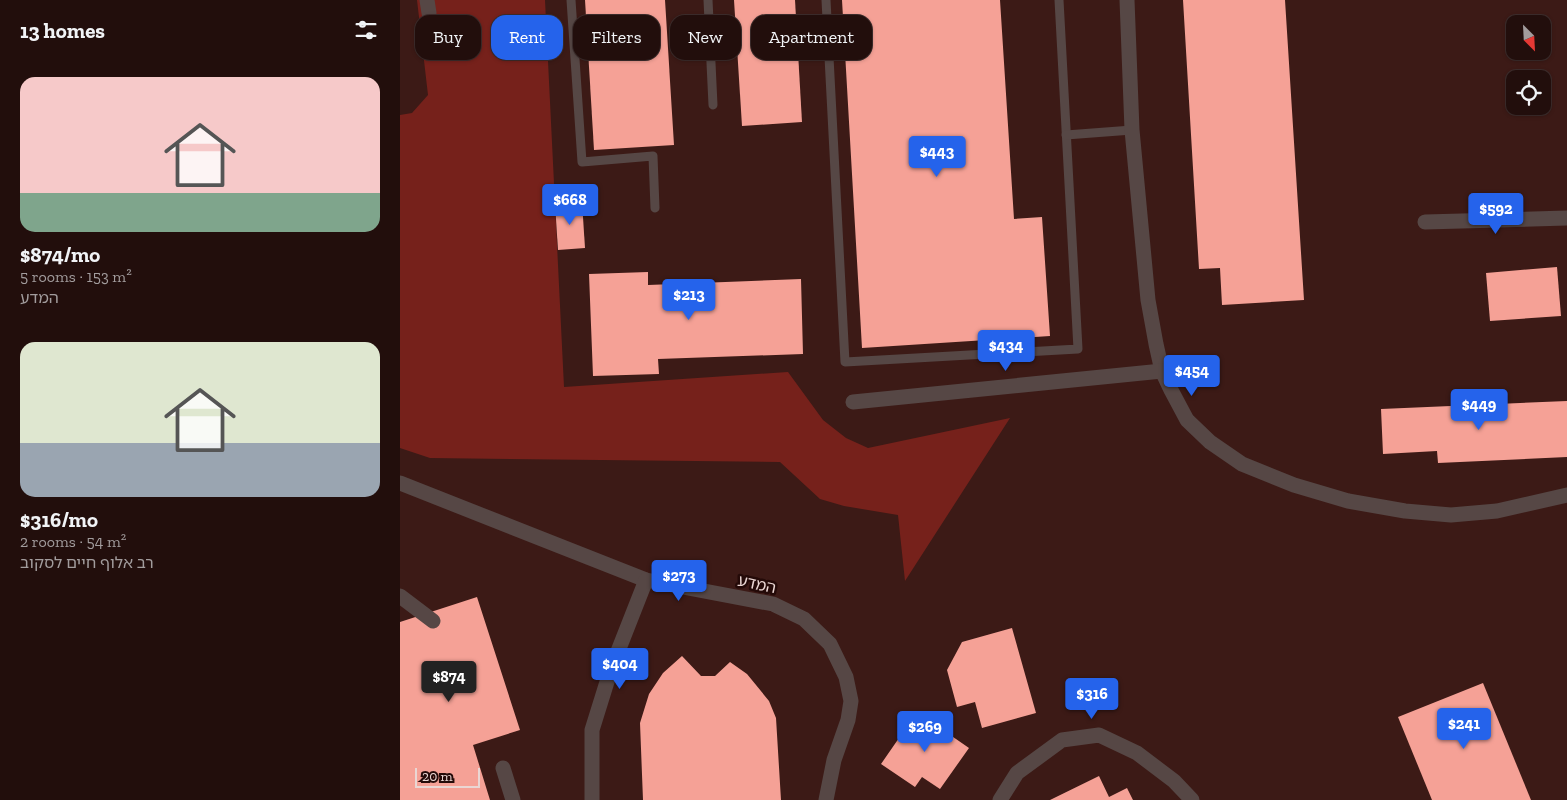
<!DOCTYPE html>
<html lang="en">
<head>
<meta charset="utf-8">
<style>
	:root { --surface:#220e0c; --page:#2e1c1a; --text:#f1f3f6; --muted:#a29c9d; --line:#3f2e2d; --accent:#2563eb }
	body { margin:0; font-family:"Zilla Slab","Noto Sans Hebrew",serif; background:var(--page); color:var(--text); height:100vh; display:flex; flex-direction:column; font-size:19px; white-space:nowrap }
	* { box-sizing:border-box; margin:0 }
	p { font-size:16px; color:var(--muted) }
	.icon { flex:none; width:28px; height:28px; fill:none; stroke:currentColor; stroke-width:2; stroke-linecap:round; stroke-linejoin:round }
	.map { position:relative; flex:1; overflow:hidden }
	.panel { display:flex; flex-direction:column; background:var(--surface); width:400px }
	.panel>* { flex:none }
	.guide { position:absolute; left:15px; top:15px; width:475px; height:45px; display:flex; gap:10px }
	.needle { width:32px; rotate:156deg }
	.controls { position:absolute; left:1106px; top:15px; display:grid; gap:10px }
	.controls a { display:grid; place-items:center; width:45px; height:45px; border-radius:10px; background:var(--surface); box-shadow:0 1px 4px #0004,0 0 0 1px var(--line); font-size:25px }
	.scale { position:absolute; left:15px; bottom:12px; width:65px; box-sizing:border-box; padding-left:5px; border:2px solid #ead6d3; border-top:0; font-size:14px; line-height:18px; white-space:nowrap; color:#ead6d3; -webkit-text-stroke:4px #240a08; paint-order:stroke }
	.price { position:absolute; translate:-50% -42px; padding:0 11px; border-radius:5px; background:var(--accent); color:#fff; font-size:16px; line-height:32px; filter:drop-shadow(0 1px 2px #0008) }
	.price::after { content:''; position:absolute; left:50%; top:30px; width:15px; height:11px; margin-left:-8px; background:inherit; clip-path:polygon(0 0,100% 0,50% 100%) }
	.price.current { background:#222; color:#fff }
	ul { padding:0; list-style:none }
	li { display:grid; align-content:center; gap:10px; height:265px; padding:0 20px }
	li span { display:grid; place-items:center; height:155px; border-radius:15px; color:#555 }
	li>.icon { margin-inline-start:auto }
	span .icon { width:90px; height:90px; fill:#fffc; stroke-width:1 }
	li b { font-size:21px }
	h2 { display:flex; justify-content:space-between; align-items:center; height:60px; padding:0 20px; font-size:21px }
	.tag { padding:0 18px; border-radius:15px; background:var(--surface); box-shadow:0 1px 4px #0004,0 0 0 1px var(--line); font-size:18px; line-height:45px }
	.tag.current { background:var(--accent); color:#fff }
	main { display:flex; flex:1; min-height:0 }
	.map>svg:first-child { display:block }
	.built { fill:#3c1a16; fill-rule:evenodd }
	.green { fill:#76211b }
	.building { fill:#f5a196 }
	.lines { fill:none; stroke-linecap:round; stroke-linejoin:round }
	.lane { stroke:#564745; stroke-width:9 }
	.street { stroke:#564745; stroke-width:15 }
	.labels { text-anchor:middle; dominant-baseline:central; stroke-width:5; stroke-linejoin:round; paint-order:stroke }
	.street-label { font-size:16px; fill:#ead6d3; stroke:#240a08 }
</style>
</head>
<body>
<main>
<section class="panel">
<h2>13 homes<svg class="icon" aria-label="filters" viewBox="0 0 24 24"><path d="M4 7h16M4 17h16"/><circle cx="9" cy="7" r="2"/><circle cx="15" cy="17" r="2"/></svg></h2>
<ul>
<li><span style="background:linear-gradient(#f6c9c9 75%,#7fa58c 0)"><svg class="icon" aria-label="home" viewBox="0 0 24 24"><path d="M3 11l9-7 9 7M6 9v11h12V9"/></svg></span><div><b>$874/mo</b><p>5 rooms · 153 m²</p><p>המדע</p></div></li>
<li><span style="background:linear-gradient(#dfe7d0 65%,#9aa5b1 0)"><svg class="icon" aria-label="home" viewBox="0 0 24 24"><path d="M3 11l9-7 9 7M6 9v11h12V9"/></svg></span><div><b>$316/mo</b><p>2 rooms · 54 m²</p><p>רב אלוף חיים לסקוב</p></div></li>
</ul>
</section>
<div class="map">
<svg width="1167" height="800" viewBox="0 0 1167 800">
	<rect width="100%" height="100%" fill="#2e1310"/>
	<path class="built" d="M0,0H1167V800H0ZM1115,24H1142V51H1115ZM1115,79H1142V106H1115Z"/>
	<path class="green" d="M17,0H145L164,387L388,372L423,420L446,438L468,448L610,418L505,581L498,515L444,506L420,499L380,462L30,458L0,448V115L12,113L28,95Z"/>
	<g class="building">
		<path d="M185,0H265L274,145L194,150Z"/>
		<path d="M334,0H395L402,122L342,126Z"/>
		<path d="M442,0H600L614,219L642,217L650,336L462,348Z"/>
		<path d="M783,0H885L904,300L822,305L820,268L799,269Z"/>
		<path d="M182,202L185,248L158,250L155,204Z"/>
		<path d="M1157,267L1161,316L1090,321L1086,273Z"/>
		<path d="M248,272V285L401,279L403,354L258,359L259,374L193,376L189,274Z"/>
		<path d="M1167,401V457L1038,463L1037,451L983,454L981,409Z"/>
		<path d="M77,597L120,730L73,745L90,800H0V622Z"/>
		<path d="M612,628L636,713L582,728L575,702L557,707L547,670L562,642Z"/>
		<path d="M282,656L301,676H315L330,662L347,674L369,701L376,718L381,800H243L240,723L249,694L263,673Z"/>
		<path d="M1083,683L1131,800H1032L998,717Z"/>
		<path d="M517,712L569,748L540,789L522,777L515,787L481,764Z"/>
		<path d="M699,776L709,797L727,788L733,800H650Z"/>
	</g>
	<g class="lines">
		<g class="lane">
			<path d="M171,0L182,162L253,156L255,208"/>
			<path d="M308,0L313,105"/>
			<path d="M426,0L445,362L678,349L659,0"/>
			<path d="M666,135L732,130"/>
		</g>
		<g class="street">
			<path d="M27,0L29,13"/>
			<path d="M727,0L732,130L748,300L756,344L762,371L771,390L787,420L810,442L842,464L894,485L948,501L1005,511L1051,515L1097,511L1167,495"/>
			<path d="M1025,222L1167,218"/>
			<path d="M453,402L762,371"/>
			<path d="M0,483L246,580L373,604L404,619L430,644L446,677L451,701L448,720L434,760L426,800"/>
			<path d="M0,596L33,621"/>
			<path d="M103,768L113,800"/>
			<path d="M192,800V730L211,669L246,580"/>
			<path d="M600,800L617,773L662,740L699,735L737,753L774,781L792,800"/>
		</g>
	</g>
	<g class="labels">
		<g class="street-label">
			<text transform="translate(357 584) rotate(12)">המדע</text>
		</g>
	</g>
</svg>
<div class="controls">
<a><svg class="needle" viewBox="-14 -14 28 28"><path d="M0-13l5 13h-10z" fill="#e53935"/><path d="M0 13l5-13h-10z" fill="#a29c9d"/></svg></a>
<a><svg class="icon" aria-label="locate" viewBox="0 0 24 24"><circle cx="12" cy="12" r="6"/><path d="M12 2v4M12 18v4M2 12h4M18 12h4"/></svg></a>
</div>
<div class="scale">20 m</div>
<b class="price" style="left:537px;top:178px">$443</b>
<b class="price" style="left:170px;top:226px">$668</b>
<b class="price" style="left:1096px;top:235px">$592</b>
<b class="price" style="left:289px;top:321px">$213</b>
<b class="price" style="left:606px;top:372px">$434</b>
<b class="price" style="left:792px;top:397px">$454</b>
<b class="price" style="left:1079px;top:431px">$449</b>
<b class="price" style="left:279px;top:602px">$273</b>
<b class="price" style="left:220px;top:690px">$404</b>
<b class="price current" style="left:49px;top:703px">$874</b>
<b class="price" style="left:692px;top:720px">$316</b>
<b class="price" style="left:1064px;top:750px">$241</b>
<b class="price" style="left:525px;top:753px">$269</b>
<div class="guide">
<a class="tag">Buy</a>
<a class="tag current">Rent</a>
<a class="tag">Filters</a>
<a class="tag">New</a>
<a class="tag">Apartment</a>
</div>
</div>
</main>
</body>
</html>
